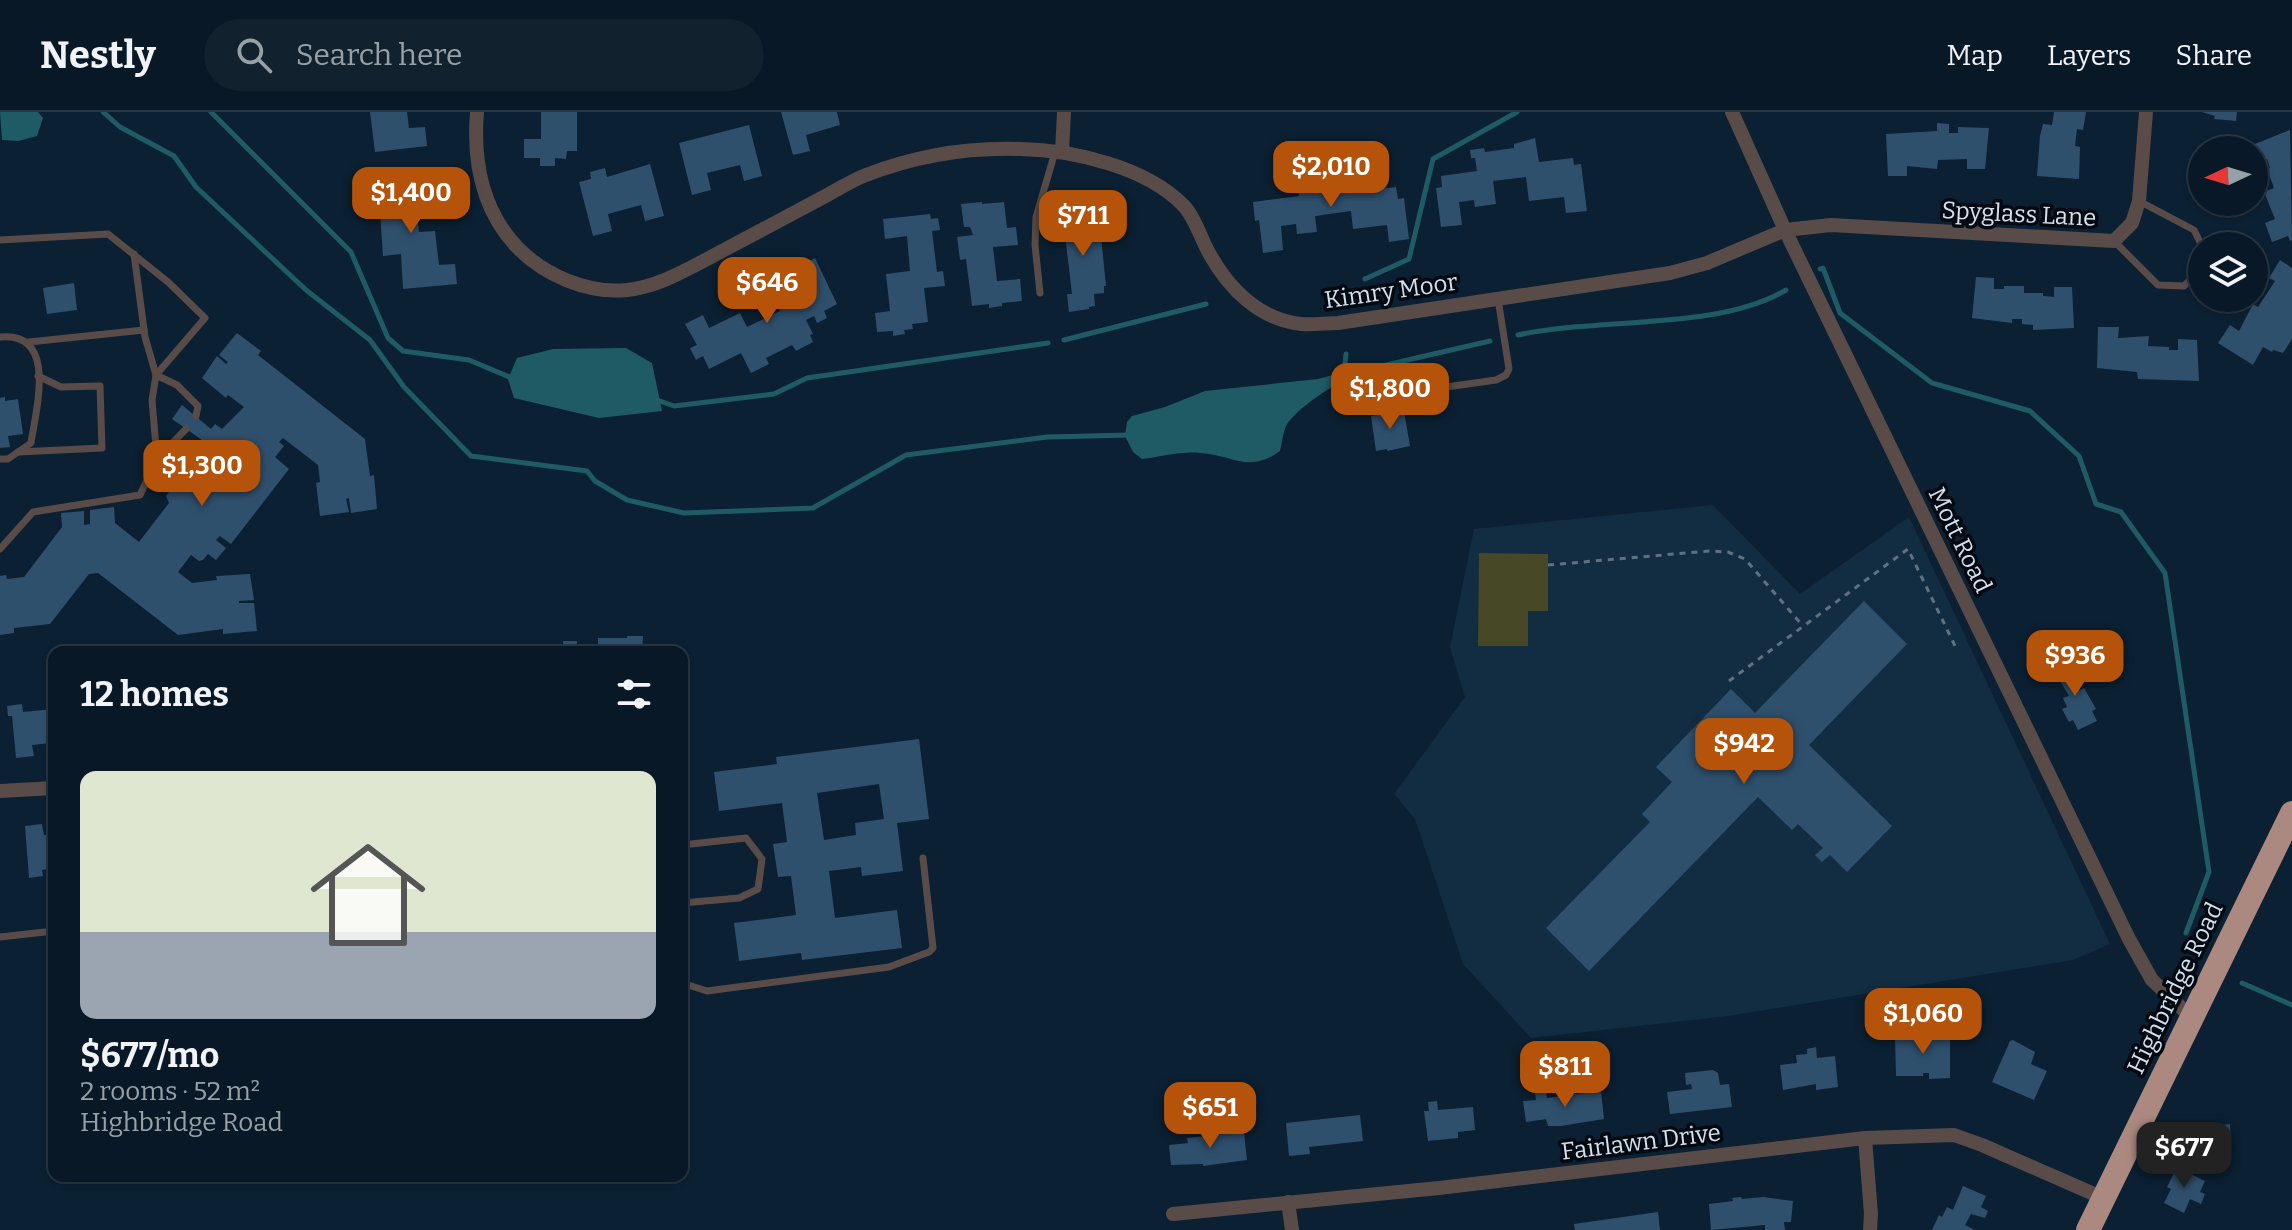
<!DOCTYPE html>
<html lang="en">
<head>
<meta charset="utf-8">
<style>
	:root { --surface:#081826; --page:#11212e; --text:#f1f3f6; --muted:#98a0a7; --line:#293743; --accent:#b45309 }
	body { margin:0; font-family:Bitter,serif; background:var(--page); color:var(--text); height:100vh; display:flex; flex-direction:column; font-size:30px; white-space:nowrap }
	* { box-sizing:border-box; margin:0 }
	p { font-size:26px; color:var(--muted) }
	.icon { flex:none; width:44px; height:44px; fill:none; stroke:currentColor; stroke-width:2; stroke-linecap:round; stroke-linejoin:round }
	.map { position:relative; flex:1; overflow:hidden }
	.drawer { position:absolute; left:48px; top:534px; width:640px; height:536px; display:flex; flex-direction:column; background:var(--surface); border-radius:16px; box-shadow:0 2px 6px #0004,0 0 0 2px var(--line) }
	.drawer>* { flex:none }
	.needle { width:52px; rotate:266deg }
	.buttons { position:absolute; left:2188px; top:24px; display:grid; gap:16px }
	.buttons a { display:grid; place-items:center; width:80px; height:80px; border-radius:50%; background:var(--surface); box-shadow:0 2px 6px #0004,0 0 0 2px var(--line); font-size:40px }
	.price { position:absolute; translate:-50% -68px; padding:0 18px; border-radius:16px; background:var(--accent); color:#fff; font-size:26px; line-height:52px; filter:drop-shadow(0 2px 4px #0008) }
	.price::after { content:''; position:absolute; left:50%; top:48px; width:24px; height:18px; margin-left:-12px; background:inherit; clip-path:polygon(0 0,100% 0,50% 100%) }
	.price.on { background:#222; color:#fff }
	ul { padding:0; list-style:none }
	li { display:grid; align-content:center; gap:16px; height:424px; padding:0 32px }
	li span { display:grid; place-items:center; height:248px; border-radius:16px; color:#555 }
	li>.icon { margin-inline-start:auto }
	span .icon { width:144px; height:144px; fill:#fffc; stroke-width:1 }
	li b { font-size:34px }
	h2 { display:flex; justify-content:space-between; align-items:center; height:96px; padding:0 32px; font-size:34px }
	header { display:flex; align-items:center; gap:48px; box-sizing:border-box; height:112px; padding:0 40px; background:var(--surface); border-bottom:2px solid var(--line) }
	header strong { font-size:38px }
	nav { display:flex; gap:44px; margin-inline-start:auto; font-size:28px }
	.search { width:560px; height:72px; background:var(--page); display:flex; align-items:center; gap:20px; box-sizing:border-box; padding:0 28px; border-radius:44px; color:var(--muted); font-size:30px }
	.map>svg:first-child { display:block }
	.built { fill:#122d42 }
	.green { fill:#464826 }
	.water { fill:#1f5b65 }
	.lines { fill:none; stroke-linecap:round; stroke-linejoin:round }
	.stream { stroke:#1f5b65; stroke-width:5 }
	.building { fill:#2f506d; fill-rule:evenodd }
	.path { stroke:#607281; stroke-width:3; stroke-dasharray:6 6; stroke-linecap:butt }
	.lane { stroke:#594b48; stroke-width:7 }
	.street { stroke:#594b48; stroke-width:14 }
	.highway { stroke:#ab8981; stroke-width:24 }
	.labels { text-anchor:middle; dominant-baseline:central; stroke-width:7; stroke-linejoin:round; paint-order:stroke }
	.street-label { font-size:24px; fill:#d4e1ed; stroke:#030911 }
</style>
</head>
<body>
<header>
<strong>Nestly</strong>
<div class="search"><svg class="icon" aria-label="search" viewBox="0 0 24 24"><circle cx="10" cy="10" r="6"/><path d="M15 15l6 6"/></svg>Search here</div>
<nav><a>Map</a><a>Layers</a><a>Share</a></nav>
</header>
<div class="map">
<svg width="2292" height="1118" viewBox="0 0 2292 1118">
	<rect width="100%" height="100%" fill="#0b2032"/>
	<path class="built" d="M1713,393L1800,482L1909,405L2110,832L2073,848L1728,904L1531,926L1463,852L1415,707L1394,682L1465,585L1450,535L1474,417Z"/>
	<path class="green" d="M1479,441L1548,442V499H1528V534H1478Z"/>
	<g class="water">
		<path d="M0,0H38L43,6L37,24L18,29L2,28Z"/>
		<path d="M626,236L652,251L662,299L599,306L514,286L508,267L517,246L553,237Z"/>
		<path d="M1350,255L1352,267C1334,270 1295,298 1286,314C1283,321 1282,331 1280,339C1248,362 1234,343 1200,341C1182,339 1161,345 1142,347L1133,340L1125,324L1127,310L1132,304L1165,295L1205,279L1318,267L1344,260Z"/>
	</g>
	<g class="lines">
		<g class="stream">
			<path d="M103,0L120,15L174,44L196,75L306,178L370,228L404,275L471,344L587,359L595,369L627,388L684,401L813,396L906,343L1047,325L1130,323"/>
			<path d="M211,0L351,140L388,226L403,239L469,248L514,267"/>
			<path d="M1820,157L1823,156L1840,201L1932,271L2030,299L2079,344L2096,392L2121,400L2165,461L2209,760L2186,821"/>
			<path d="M1365,167L1409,147L1433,47L1517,0"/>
			<path d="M1518,223C1599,205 1716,219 1786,178"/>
			<path d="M1064,228L1206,192"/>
			<path d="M1344,260L1346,242"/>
			<path d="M1347,262L1490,229"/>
			<path d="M654,287L674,294L774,282L807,266L1048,231"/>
			<path d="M2242,871L2292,893"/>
		</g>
	</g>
	<g class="building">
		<path d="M370,0H407L409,16L425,15L427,34L375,40Z"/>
		<path d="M541,0H577V39H567L566,47L555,46V54H540V46H524V27H541Z"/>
		<path d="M781,0H837L840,13L806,23L810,39L793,43Z"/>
		<path d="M2054,0H2086L2083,18L2077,17L2075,34L2080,35L2079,67L2037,64L2040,24L2043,12L2052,13Z"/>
		<path d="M2202,0H2237L2236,9L2214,7L2215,4Z"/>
		<path d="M1937,11L1949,12V21H1958V15L1989,16L1985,57H1967V47L1938,48L1937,57L1907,54V64H1888L1886,22L1937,19Z"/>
		<path d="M749,13L762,64L744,69L740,53L707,61L711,78L692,83L679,31Z"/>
		<path d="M2290,18L2292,128L2290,129L2288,124L2272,130L2265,111L2275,107L2264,80L2274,76L2267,57L2270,56L2267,47L2257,51L2250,34Z"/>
		<path d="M1535,26L1539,50L1573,46L1574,53L1581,52L1587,99L1566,101L1564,85L1529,89L1526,65L1493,69L1496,92L1475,95L1474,88L1459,90L1462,113L1441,115L1436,76L1442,75L1441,64L1477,59L1475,46H1471L1470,38L1484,36L1485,40L1514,36V32Z"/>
		<path d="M650,52L664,104L645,109L641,93L608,102L612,119L593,124L579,70L591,67L590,60L605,56L607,65Z"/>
		<path d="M1359,62L1362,79L1396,75L1398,87L1404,86L1409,127L1389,130L1387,113L1353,117L1351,99L1315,104L1317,120L1297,122L1296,112L1281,114L1283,138L1263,141L1259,108L1255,109L1253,90L1299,84L1297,69Z"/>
		<path d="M430,65L431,84L415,85L419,120L435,119L439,153L455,152L457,172L403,177L401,142L383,144L378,70Z"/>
		<path d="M982,90V92L1004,90L1007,116L1016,115L1018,133L993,135L997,169L1020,167L1022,189L1002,191V194L989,196V192L972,194L966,147L960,148L957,125L973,123L970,115H964L961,92Z"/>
		<path d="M1077,93L1079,110L1098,108L1099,114L1103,113L1104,124H1101L1106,174H1104V181L1094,182L1095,194L1089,195V197L1069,200L1067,182H1072L1064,114L1058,115L1056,95Z"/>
		<path d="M930,102L931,107L938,106L940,118L932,119L937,160L943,159L945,174L924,176L928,210L912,212L913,217L904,218L905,222L893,224V219L877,220L875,201L890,199L886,162L910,159L907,124L885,127L883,107Z"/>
		<path d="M815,146L837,192L824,199L827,206L817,211L814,204L806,208L813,222L810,223L813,230L796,239L792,233L766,246L769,252L751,261L741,241L709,257L703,244L696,248L690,236L697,233L685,212L703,203L709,216L740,201L747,215L780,199L773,184L804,169L797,155Z"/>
		<path d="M2280,148L2292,156V227L2283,241L2273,238L2272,240L2263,235L2253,253L2218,231L2230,213L2239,219L2253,192L2258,195L2275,169L2269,166Z"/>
		<path d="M1976,165L1994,166V177H2004V174H2024V181H2043V184L2054,185V175H2072L2074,216L2033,218V213L2022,212V207H2012V211L1972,206Z"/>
		<path d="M74,171L77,198L47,202L43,176Z"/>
		<path d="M2098,215H2119L2118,226L2149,224L2148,234L2169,235V238H2178V227L2197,228L2199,269L2138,267L2137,260L2097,256Z"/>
		<path d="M237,221L261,239L258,243L365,327L370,364L374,363L377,397L351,401L349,386L346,387L349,400L320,404L316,371L320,370L318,353L283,326L279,330L284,334L275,345L289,357L231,432L220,424L216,428L226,436L216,448L208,442L203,448L199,449L191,443L178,460L192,471L217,468L216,464L250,462L254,488L239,489V491H254L257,519L223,522V517L178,523L98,461L89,462L50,512L14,516V521L0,523V464L6,463L7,467L24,465L62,415L61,401L84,399V413L90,412V398L114,395L115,411L139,430L169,391L166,384L201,335L198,333L202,328L172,307L182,293L211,317L215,312L222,317L244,295L228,283L226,286L202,266L217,244L226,252L228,250L219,243Z"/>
		<path d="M5,285V289L18,287L23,322L8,324L10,335L0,336V286Z"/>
		<path d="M1404,299L1410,334L1387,339V337L1376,339L1371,304Z"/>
		<path d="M1864,489L1907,532L1809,633L1892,714L1847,760L1830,743L1822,750L1815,743L1823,736L1798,712L1792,718L1758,685L1589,859L1546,816L1650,710L1642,702L1672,670L1656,655L1731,577L1755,601Z"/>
		<path d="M627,524H643L642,540H563V529H577V534L598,535V526H627Z"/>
		<path d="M2056,525L2064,541L2048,548L2040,532Z"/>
		<path d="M2067,546L2075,563L2069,566L2076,580L2084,576L2096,597L2092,599L2097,609L2078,618L2073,608L2069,610L2062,597L2067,595L2063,586L2069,584L2051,553Z"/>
		<path d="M22,592L23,600L54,597V634L51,635V631L32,633L34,644L16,646L12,604H8L7,594Z"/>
		<path d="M919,627L929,707L897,711L903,759L862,764L861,755L829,759L835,806L897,798L902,836L802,848L801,841L739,849L734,811L796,803L791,764L778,765L773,732L787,730L782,691L719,699L714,660L777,652L776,645ZM879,672L884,707L855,711L856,723L824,728L817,681Z"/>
		<path d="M42,712L44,723L54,722V756L42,758L43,764L29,766L25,714Z"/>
		<path d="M1950,923V966L1929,967V961H1923V964H1896L1895,924Z"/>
		<path d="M2013,928L2035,940L2031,952L2047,959L2034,988L1992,970L2010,929Z"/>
		<path d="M1816,935L1817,946L1835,944L1838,975L1816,978V972L1783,978L1780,953L1797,951L1796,943L1807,942V937Z"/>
		<path d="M1713,958L1718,961L1720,973L1729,972L1732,995L1670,1002L1667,980L1692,977L1691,972L1686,973L1685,961Z"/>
		<path d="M1546,979L1547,986L1601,979L1604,1007L1561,1014H1548L1546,1007L1526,1010L1523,989L1536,988L1535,980Z"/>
		<path d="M1437,989L1438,998L1473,995L1475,1018L1458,1020V1026L1428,1029L1424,999H1429L1428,990Z"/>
		<path d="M1360,1003L1363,1029L1309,1035L1310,1042L1289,1044L1286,1011Z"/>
		<path d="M2230,1012L2231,1031L2199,1034L2197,1016Z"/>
		<path d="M1244,1020L1247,1048L1203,1054V1052L1171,1053L1169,1033L1188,1031L1187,1026Z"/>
		<path d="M2177,1055L2205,1069L2200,1080L2205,1082L2201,1092L2190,1087L2184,1101L2164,1091L2171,1077L2167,1075Z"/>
		<path d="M1963,1074L1986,1084L1981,1095L1988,1099L1985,1106L1971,1102L1965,1113L1975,1118H1932L1939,1103L1942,1105L1947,1095L1953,1098Z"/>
		<path d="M1741,1085L1742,1087L1763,1085L1793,1089L1791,1110H1784L1785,1118H1765V1113L1711,1118L1709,1092L1733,1089L1732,1086Z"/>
		<path d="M1658,1100L1660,1118H1575L1574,1112Z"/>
	</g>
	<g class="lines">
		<g class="path">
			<path d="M1548,453L1709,439L1728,440L1745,447L1803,514"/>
			<path d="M1729,569L1908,437L1957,538"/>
		</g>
		<g class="lane">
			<path d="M2139,89L2194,118L2202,134"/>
			<path d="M0,128L108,122L168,170L205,206L156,263L152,288L157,347L140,383L33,400L0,437"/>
			<path d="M2114,129L2158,173L2184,174L2202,156"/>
			<path d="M134,142L145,225L156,263L177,273L198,294L196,304"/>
			<path d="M1040,181L1035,133L1036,105L1055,40"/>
			<path d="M0,225C58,219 36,297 31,331L8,347H0"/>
			<path d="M29,230L144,218"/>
			<path d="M1397,282L1496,268L1506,263L1509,257L1498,187"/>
			<path d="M18,340L102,336L100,274L61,275L38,264"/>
			<path d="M157,347L186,317"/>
			<path d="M682,733L746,726L762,747L758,777L739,786L682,791"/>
			<path d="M0,825L54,819"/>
			<path d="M682,871L707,879L889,855L929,840L933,836L923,746"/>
		</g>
		<g class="street">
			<path d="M477,0C473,49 482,98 517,135C544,163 587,182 627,178C657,175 684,159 711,145C746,126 782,107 818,88C834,80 850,69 866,63C915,44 968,35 1021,37C1073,38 1146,55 1183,93C1195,105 1201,127 1209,141C1229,177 1259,207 1301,212C1313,213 1326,211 1338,211L1670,161L1707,151L1785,118L1831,113L2114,129L2132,111L2139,89L2146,0"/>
			<path d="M1732,0L1785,118L2129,827L2152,868L2191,905"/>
			<path d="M1062,40L1064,0"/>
			<path d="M0,679L54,676"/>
			<path d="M1865,1026L1871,1102L1870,1118"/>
			<path d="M1288,1090L1292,1118"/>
			<path d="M1173,1102L1439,1076L1865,1026L1954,1023L1982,1033L2103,1086"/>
		</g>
		<path class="highway" d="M2088,1118L2292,701"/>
	</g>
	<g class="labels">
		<g class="street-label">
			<text transform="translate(2019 102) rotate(3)">Spyglass Lane</text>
			<text transform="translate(1391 179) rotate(-8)">Kimry Moor</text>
			<text transform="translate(1960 428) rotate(64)">Mott Road</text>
			<text transform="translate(2175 876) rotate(-64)">Highbridge Road</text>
			<text transform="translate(1641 1030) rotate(-7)">Fairlawn Drive</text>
		</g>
	</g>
</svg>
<div class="buttons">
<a><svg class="needle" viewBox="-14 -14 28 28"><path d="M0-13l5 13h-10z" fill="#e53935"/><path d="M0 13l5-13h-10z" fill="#98a0a7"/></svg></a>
<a><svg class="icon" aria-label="layers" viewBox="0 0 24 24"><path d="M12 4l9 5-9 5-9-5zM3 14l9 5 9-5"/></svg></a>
</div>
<b class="price" style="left:1331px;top:97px">$2,010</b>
<b class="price" style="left:411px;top:123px">$1,400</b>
<b class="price" style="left:1083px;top:146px">$711</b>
<b class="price" style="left:767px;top:213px">$646</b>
<b class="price" style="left:1390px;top:319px">$1,800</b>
<b class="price" style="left:202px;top:396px">$1,300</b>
<b class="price" style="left:2075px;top:586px">$936</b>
<b class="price" style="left:1744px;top:674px">$942</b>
<b class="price" style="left:1923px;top:944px">$1,060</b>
<b class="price" style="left:1565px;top:997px">$811</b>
<b class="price" style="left:1210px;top:1038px">$651</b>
<b class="price on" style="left:2184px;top:1078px">$677</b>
<section class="drawer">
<h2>12 homes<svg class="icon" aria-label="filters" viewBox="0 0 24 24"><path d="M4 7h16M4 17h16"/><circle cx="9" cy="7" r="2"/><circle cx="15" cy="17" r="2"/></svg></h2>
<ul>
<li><span style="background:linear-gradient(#dfe7d0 65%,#9aa5b1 0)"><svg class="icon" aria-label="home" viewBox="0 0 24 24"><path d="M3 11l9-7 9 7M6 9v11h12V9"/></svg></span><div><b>$677/mo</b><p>2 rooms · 52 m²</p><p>Highbridge Road</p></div></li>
</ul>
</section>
</div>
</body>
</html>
